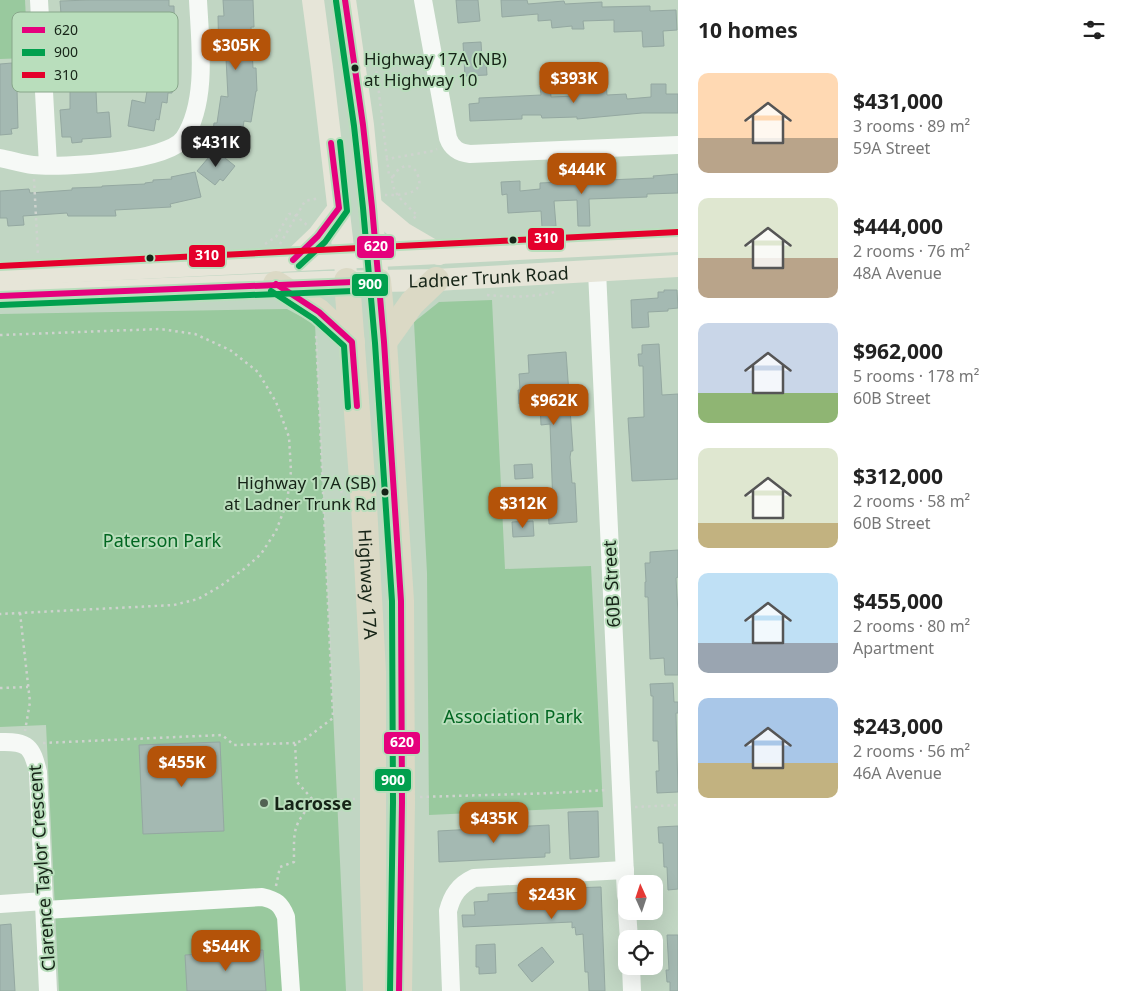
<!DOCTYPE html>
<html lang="en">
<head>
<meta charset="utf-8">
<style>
	:root { --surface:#fff; --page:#f6f6f6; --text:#222; --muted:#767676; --accent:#b45309 }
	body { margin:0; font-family:"Noto Sans",sans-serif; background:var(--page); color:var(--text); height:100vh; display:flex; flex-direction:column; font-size:19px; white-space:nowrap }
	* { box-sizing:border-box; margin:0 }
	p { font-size:16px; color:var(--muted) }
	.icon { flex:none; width:28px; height:28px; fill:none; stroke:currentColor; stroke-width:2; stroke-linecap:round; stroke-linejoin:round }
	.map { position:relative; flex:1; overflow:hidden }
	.sheet { display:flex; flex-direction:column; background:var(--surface); width:450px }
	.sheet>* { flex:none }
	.needle { width:32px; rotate:357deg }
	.fabs { position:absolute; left:618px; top:875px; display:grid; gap:10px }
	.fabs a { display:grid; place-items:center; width:45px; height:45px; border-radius:10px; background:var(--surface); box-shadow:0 5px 20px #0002; font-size:25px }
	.price { position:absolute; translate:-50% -42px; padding:0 11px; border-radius:10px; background:var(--accent); color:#fff; font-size:16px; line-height:32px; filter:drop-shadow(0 1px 2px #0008) }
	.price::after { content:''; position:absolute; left:50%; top:30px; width:15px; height:11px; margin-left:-8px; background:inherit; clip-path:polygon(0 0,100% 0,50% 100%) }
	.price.current { background:#222; color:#fff }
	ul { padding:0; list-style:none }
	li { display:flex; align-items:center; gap:15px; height:125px; padding:0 20px }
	li span { display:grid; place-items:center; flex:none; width:140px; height:100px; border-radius:10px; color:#555 }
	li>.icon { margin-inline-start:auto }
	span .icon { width:60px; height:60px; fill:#fffc; stroke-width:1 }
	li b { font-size:21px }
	h2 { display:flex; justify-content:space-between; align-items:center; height:60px; padding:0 20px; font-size:21px }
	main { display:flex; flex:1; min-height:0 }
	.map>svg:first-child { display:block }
	.green { fill:#99c99e }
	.building { fill:#a4b9b2; stroke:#94a8a1 }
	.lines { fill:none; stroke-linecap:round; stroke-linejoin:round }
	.path { stroke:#ced3ce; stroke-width:2.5; stroke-dasharray:2.5 4; stroke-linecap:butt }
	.minor { stroke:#f6f9f6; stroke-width:18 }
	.major { stroke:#e6e5d8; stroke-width:22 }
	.highway { stroke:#dbd9c5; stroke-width:26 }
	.bus-1-casing { stroke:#b9debc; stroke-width:10 }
	.bus-2-casing { stroke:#b9debc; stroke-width:10 }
	.bus-3-casing { stroke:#b9debc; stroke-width:10 }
	.bus-1 { stroke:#e5007d; stroke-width:6 }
	.bus-2 { stroke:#01a04e; stroke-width:6 }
	.bus-3 { stroke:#e4002b; stroke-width:6 }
	.bus-dot { fill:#162417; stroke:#b9debc; stroke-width:2 }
	.poi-dot { fill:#526253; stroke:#b9debc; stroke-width:2 }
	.labels { text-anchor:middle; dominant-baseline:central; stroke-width:4; stroke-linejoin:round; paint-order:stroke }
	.bus-label { font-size:17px; fill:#162417; stroke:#b9debc; text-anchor:start }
	.street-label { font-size:18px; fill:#162417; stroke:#b9debc }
	.park-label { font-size:18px; fill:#026621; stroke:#b9debc }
	.poi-label { font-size:18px; font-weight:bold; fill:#162417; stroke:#b9debc; text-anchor:start }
	.key { fill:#b9debc; stroke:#88a68a; stroke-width:1 }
	.key-label { font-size:14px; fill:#162417 }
	.line-badge { stroke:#b9debc; stroke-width:2 }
	.badge-label { font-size:14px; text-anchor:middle; font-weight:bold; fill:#fff }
</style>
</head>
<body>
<main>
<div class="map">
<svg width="678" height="991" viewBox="0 0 678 991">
	<rect width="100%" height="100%" fill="#c1d6c3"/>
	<g class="green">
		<path d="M0,0H25L28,58L0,59Z"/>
		<path d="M492,300L505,569L591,566L603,807L429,815L427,573L414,322L439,302Z"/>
		<path d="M287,309L315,324L346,991H59L46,725L0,727V314Z"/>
	</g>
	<g class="building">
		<path d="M90,0H169V6H174L175,61L170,62V79L175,80L172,93H168L167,103L162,102L159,120L156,119L154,131L128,126L132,100L145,103L151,67H146L145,29L131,30L130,23L100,25V30H96L99,69H95L97,113L109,112L111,137L82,139V142L72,143L71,137H62L60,110L70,109V86H66L63,53H77L76,30L55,31L54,14H61L60,1Z"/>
		<path d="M223,0H253L254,27H251L252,50L253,68H256L257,91H256L251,122L244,121L240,147L219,144L223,140L212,138L214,123H217L221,96L228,97L226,58H219L218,16H224Z"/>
		<path d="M456,0H478L480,21L458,23Z"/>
		<path d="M501,0H527L528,4L564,1L565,4L602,2V7L650,6V11L676,10L677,30L663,31L664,46L643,47L642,31L614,32V20L583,21L584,29H572V26L552,28L551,20L538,21V14L502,17Z"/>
		<path d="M481,42L482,59H486L487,75L465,76L463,43Z"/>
		<path d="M12,63L14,89H17L18,128L11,129L12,134L0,135V64Z"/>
		<path d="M592,82V85L606,84L607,95L626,94L627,99L651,97V84H666V94H678V113H642L577,119V117L542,118L541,115H522V119L470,121L469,104L479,103V98L541,95L540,86H550L551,97L576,96L575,84Z"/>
		<path d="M215,150L235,166L223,181L220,179L215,185L197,171Z"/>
		<path d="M195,172L201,197L170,204L171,207L115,210L116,216H68L67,213L23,216L24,225L8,226L7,218H0V191L29,189L30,193L72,190V188L102,187V186L145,184V183L153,182V180L172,179L171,177Z"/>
		<path d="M678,174V193L647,194V197L589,199L590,226H578L577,200L554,201L556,226L542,227L541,211L508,213L507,194L502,195L501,182L520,181V191L540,189V183L654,178L653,176Z"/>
		<path d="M664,290H677L678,308L668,309V311L648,312L649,327L632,328L631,300L658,298V292H664Z"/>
		<path d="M659,344L662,395L678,394V479L632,481L628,418L644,417L643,366H639L638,354H642V345Z"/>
		<path d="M566,352L573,451H571L570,457L572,483H575L577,522L549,524L548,506H553L550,424L541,425L540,403L519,404L518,390H520L519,374L529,373L528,355Z"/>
		<path d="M532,464L533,478L515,479L514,465Z"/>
		<path d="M533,521L534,536L513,537L512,522Z"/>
		<path d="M678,550V577L676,578L678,613V675H665L664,658L650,659L648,597H645V582H646L645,563H650V552Z"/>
		<path d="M673,683L674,702H678V713H676L678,792L657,793L656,771H659L658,741H653V696H651L650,684Z"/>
		<path d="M220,742L224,831L143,834L139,745Z"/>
		<path d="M598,811L599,857L570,859L568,812Z"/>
		<path d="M549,825L550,853H545V857L439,862L438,831Z"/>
		<path d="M678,826V889L668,890L667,867H664L663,843H659L658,827Z"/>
		<path d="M601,887L605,991H589L588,972H585L583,934L576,935L575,927L572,928V922L463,927L462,915H475L474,902L488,901V894L547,891V895L570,894V888Z"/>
		<path d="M11,924L15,991H0V925Z"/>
		<path d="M667,935H678V991H670V982H667L666,970H669Z"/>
		<path d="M495,944L496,973L479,974V967H476V945Z"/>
		<path d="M542,947L554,962L532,982L518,965Z"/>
		<path d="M263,950L266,991H187L185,955Z"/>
	</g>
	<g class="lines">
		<g class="path">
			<path d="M374,52L387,159"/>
			<path d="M393,178L389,175L387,159L433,151L437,149"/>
			<path d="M34,179L38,256"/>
			<path d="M385,195C396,195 426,196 418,176C417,172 415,169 411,167C406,165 401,167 397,171C382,186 407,205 417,215L412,220"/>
			<path d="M265,244L276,237L289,214H294L307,225"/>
			<path d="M280,244L305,201L320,198"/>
			<path d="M487,295C511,297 535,298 558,291"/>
			<path d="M0,335L160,329L195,334L230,350L258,372L276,402L289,437L291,471L287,502L276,531L261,554L244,569L219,587L198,599L174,605L0,614"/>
			<path d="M324,509L342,507L341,479"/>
			<path d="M20,613L30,702L25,731"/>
			<path d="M0,688L28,687"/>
			<path d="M43,743L222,735L234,745L295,743"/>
			<path d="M420,797L554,793L607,790"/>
			<path d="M314,801L355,799"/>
			<path d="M635,807L678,805"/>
			<path d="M276,886L280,867L294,862C294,830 292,826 314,801L297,782L295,743L304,740L333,718L316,334"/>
		</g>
		<g class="minor">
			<path d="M39,0L48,165"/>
			<path d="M423,0L448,138C452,149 459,153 470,154L678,145"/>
			<path d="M0,158C11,160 22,164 33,165C62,168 168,162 184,138C208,101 200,42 198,0"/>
			<path d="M597,271L626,896"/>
			<path d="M0,742C28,741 32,747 38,772L48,991"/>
			<path d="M0,904L44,901"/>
			<path d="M45,910L262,897C276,900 281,904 286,917L291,991"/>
			<path d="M627,911L629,939"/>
			<path d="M631,966L632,991"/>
			<path d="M451,991L448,911C452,895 459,885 474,878L625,870"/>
		</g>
		<g class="major">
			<path d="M313,0L322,68L346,273"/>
			<path d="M345,0L363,125L377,270"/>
			<path d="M372,207L403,233L439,254"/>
			<path d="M293,260L318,236L339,208"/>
			<path d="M0,275L678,241"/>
			<path id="s1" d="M0,296L325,282L436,280L678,266"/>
		</g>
		<g class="highway">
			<path id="s2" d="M347,281L364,505L373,672V882L376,991"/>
			<path d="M378,281L384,342L401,601L402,802L399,991"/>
			<path d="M276,284L319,312L352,342"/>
			<path d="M384,342L412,303L436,280"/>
		</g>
		<g class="bus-1-casing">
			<g id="bus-1">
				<path d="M345,0L363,125L372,207L384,342L401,601L402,802L399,991"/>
				<path d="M293,260L318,236L339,208L331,143"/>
				<path d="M276,284L319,312L352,342L357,406"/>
				<path d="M0,296L378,281"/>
			</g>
		</g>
		<g class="bus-2-casing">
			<g id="bus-2">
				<path d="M336,1L354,126L363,208L375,343L392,601L393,802L390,991"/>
				<path d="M299,266L325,242L347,211L340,142"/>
				<path d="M271,291L314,319L344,346L348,407"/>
				<path d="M0,305L378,290"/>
			</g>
		</g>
		<g class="bus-3-casing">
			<path id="bus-3" d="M0,266L678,232"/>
		</g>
		<use href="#bus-1" class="bus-1"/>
		<use href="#bus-2" class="bus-2"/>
		<use href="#bus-3" class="bus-3"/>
	</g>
	<g class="bus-dot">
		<circle cx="355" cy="68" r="4.5"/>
		<circle cx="513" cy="240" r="4.5"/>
		<circle cx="150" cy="258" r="4.5"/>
		<circle cx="385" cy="492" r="4.5"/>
	</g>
	<circle class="poi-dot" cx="264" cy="803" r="5"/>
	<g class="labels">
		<g class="bus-label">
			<text x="364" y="58">Highway 17A (NB)<tspan x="364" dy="21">at Highway 10</tspan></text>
			<text x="376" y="482" text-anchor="end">Highway 17A (SB)<tspan x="376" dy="21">at Ladner Trunk Rd</tspan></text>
		</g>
		<g class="street-label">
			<text stroke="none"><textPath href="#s1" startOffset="489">Ladner Trunk Road</textPath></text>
			<text stroke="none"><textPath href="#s2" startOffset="304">Highway 17A</textPath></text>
			<text transform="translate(611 584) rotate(-93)">60B Street</text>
			<text transform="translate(41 868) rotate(-94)">Clarence Taylor Crescent</text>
		</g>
		<g class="park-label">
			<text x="162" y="540">Paterson Park</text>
			<text x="513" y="716">Association Park</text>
		</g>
		<g class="poi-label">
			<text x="274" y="803">Lacrosse</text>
		</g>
	</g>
	<rect x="12" y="12" width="166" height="80" rx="8" class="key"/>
	<rect x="22" y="27" width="23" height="6" fill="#e5007d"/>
	<rect x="22" y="49" width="23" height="7" fill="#01a04e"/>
	<rect x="22" y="72" width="23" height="6" fill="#e4002b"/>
	<g class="key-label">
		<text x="54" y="35">620</text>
		<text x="54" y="57">900</text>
		<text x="54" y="80">310</text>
	</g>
	<g class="line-badge">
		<rect x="527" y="227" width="38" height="24" rx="5" fill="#e4002b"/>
		<rect x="356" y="235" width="39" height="24" rx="5" fill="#e5007d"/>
		<rect x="188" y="244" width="38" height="24" rx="5" fill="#e4002b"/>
		<rect x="351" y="273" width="38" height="24" rx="5" fill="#01a04e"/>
		<rect x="383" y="731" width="38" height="24" rx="5" fill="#e5007d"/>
		<rect x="374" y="768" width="38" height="24" rx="5" fill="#01a04e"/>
	</g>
	<g class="badge-label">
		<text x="546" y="243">310</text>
		<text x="376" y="251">620</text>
		<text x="207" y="260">310</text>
		<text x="370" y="289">900</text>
		<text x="402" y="747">620</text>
		<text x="393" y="785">900</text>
	</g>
</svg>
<div class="fabs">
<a><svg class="needle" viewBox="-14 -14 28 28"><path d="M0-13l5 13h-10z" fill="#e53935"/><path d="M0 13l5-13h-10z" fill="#767676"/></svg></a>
<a><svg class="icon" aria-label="locate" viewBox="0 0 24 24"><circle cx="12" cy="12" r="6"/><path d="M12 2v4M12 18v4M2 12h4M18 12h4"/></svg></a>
</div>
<b class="price" style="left:236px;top:71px">$305K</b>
<b class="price" style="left:574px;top:104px">$393K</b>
<b class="price current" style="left:216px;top:168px">$431K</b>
<b class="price" style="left:582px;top:195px">$444K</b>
<b class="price" style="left:554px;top:426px">$962K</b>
<b class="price" style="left:523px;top:529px">$312K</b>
<b class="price" style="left:182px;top:788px">$455K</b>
<b class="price" style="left:494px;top:844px">$435K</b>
<b class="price" style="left:552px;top:920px">$243K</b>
<b class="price" style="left:226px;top:972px">$544K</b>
</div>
<section class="sheet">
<h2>10 homes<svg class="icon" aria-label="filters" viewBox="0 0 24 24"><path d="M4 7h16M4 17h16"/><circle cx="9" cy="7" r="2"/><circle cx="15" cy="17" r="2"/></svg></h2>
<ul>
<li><span style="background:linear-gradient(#ffd9b3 65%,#b9a48a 0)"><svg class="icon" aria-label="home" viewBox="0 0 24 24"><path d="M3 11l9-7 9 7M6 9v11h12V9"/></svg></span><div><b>$431,000</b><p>3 rooms · 89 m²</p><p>59A Street</p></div></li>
<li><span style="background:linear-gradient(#dfe7d0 60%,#b9a48a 0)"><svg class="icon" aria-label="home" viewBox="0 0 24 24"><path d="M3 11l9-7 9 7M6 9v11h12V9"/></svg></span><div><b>$444,000</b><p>2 rooms · 76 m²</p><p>48A Avenue</p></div></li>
<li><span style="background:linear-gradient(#c9d6e8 70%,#8fb573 0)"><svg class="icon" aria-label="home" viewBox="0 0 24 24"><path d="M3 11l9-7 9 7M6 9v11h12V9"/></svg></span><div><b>$962,000</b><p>5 rooms · 178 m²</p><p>60B Street</p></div></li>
<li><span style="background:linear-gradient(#dfe7d0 75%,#c2b280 0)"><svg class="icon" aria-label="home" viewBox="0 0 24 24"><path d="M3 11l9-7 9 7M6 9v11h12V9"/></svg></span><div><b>$312,000</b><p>2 rooms · 58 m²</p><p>60B Street</p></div></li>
<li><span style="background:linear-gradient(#bfe0f5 70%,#9aa5b1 0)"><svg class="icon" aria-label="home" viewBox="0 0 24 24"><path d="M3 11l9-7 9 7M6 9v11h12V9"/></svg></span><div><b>$455,000</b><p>2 rooms · 80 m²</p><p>Apartment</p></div></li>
<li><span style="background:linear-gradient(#a9c7e8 65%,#c2b280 0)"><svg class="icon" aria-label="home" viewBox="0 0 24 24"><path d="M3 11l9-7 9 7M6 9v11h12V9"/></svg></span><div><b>$243,000</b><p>2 rooms · 56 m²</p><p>46A Avenue</p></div></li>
</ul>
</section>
</main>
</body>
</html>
